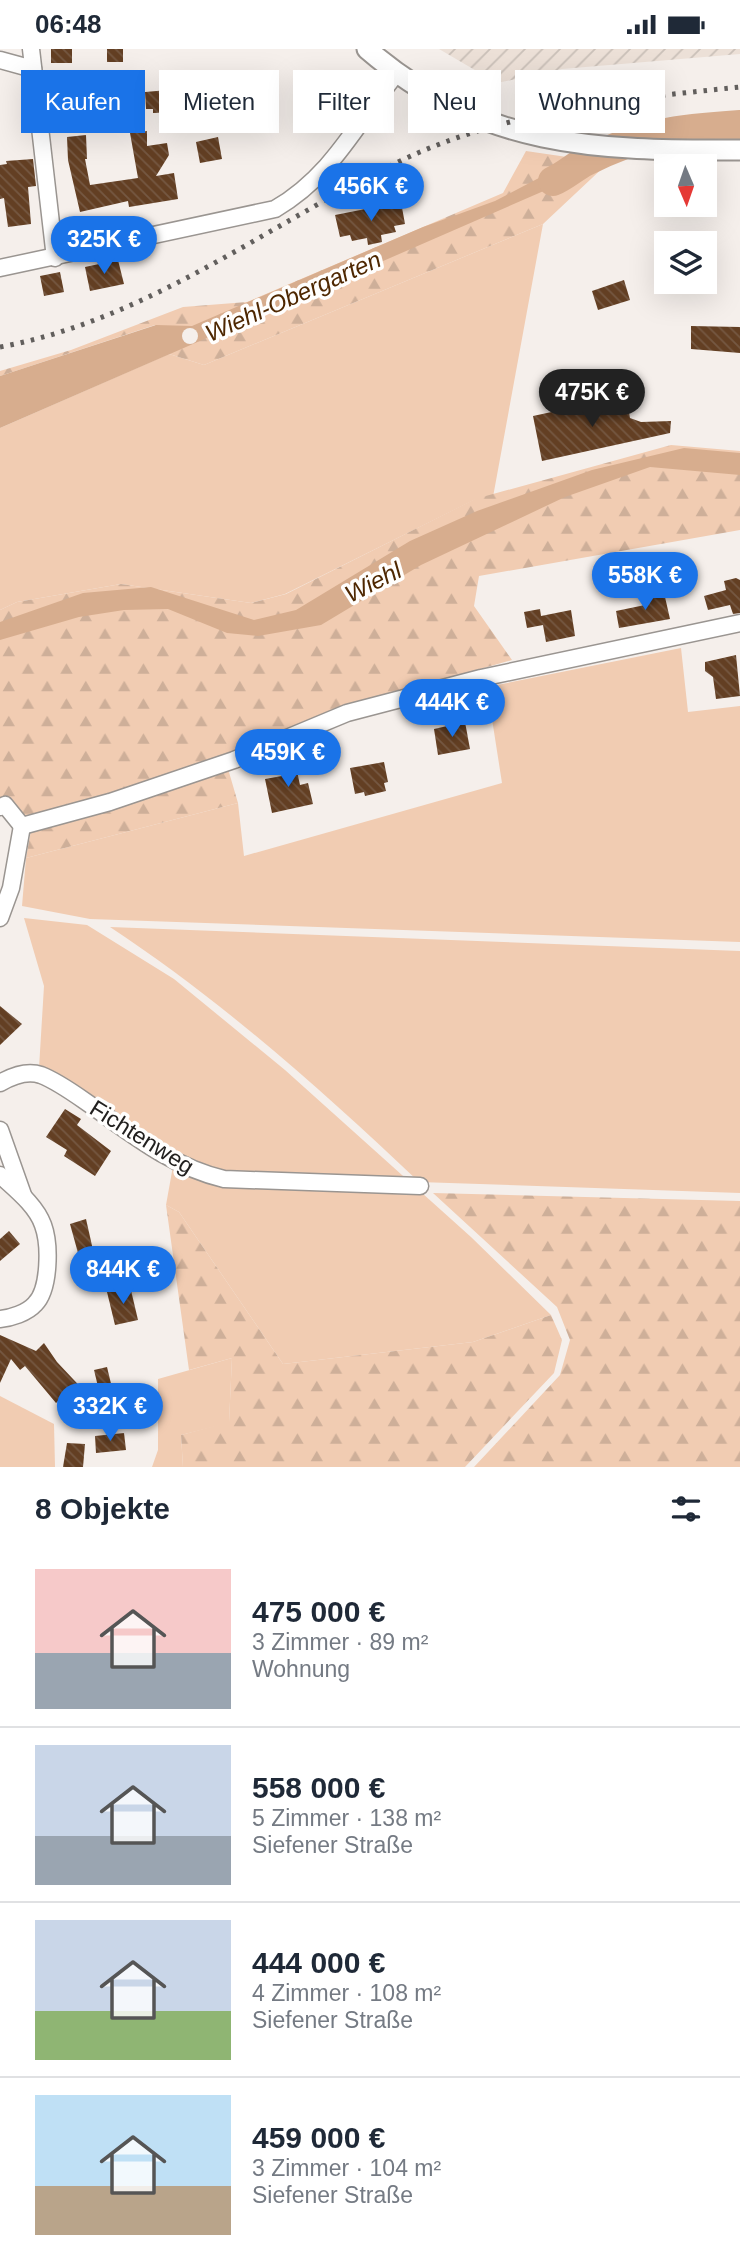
<!DOCTYPE html>
<html lang="de">
<head>
<meta charset="utf-8">
<style>
	:root { --surface:#fff; --page:#f6f6f7; --text:#1f2937; --muted:#747a83; --line:#e0e1e3; --accent:#1a73e8 }
	body { margin:0; font-family:Helvetica,sans-serif; background:var(--page); color:var(--text); height:100vh; display:flex; flex-direction:column; font-size:26px; white-space:nowrap }
	* { box-sizing:border-box; margin:0 }
	p { font-size:23px; color:var(--muted) }
	.icon { flex:none; width:38px; height:38px; fill:none; stroke:currentColor; stroke-width:2; stroke-linecap:round; stroke-linejoin:round }
	.map { position:relative; height:1418px; overflow:hidden }
	.sheet { display:flex; flex-direction:column; background:var(--surface); flex:1 }
	.sheet>* { flex:none }
	.hud { position:absolute; left:21px; top:21px; width:698px; height:63px; display:flex; gap:14px }
	.needle { width:46px; rotate:178deg }
	.tools { position:absolute; left:654px; top:105px; display:grid; gap:14px }
	.tools a { display:grid; place-items:center; width:63px; height:63px; border-radius:0px; background:var(--surface); box-shadow:0 7px 28px #0002; font-size:35px }
	.price { position:absolute; translate:-50% -60px; padding:0 16px; border-radius:24px; background:var(--accent); color:#fff; font-size:23px; line-height:46px; filter:drop-shadow(0 2px 4px #0008) }
	.price::after { content:''; position:absolute; left:50%; top:42px; width:21px; height:16px; margin-left:-10px; background:inherit; clip-path:polygon(0 0,100% 0,50% 100%) }
	.price.active { background:#222; color:#fff }
	ul { padding:0; list-style:none }
	li { display:flex; align-items:center; gap:21px; height:175px; padding:0 35px }
	li+li { border-top:2px solid var(--line) }
	li span { display:grid; place-items:center; flex:none; width:196px; height:140px; border-radius:0px; color:#555 }
	li>.icon { margin-inline-start:auto }
	span .icon { width:84px; height:84px; fill:#fffc; stroke-width:1 }
	li b { font-size:30px }
	h2 { display:flex; justify-content:space-between; align-items:center; height:84px; padding:0 35px; font-size:30px }
	.chip { padding:0 24px; border-radius:0px; background:var(--surface); box-shadow:0 7px 28px #0002; font-size:24px; line-height:63px }
	.chip.active { background:var(--accent); color:#fff }
	.status { display:flex; justify-content:space-between; align-items:center; height:49px; padding:0 35px; background:var(--surface); direction:ltr }
	.status svg { height:19px; fill:currentColor }
	.map>svg:first-child { display:block }
	.industrial { fill:url(#industrial-furrows) }
	.grass { fill:#f1ccb2 }
	.forest { fill:url(#forest-firs) }
	.water { fill:#d7ad8e }
	.pier { fill:#f5efeb }
	.lines { fill:none; stroke-linecap:round; stroke-linejoin:round }
	.river { stroke:#d7ad8e; stroke-width:30 }
	.building { fill:url(#building-back-hatch) }
	.minor-casing { stroke:#9a9591; stroke-width:19 }
	.tertiary-casing { stroke:#9a9591; stroke-width:23 }
	.minor { stroke:#fff; stroke-width:16 }
	.tertiary { stroke:#fff; stroke-width:19 }
	.rail { stroke:#625f5d; stroke-width:5; stroke-dasharray:3.5 7; stroke-linecap:butt }
	.labels { text-anchor:middle; dominant-baseline:central; stroke-width:7; stroke-linejoin:round; paint-order:stroke }
	.street-label { font-size:23px; fill:#22201f; stroke:#fffefd }
	.water-label { font-size:24px; font-style:italic; fill:#4e2701; stroke:#fffefd }
</style>
</head>
<body>
<div class="status"><b>06:48</b><svg viewBox="0 0 49 12"><path d="M0 12V9h3v3zM5 12V6h3v6zM10 12V3h3v9zM15 12V0h3v12zM26 1h20v11H26zM47 4h2v5h-2z"/></svg></div>
<div class="map">
<svg width="740" height="1418" viewBox="0 0 740 1418">
	<defs>
		<pattern id="industrial-furrows" width="10" height="10" patternUnits="userSpaceOnUse" patternTransform="scale(1.75)"><rect width="10" height="10" fill="#ece0d7"/><path d="M-1 1l2-2M0 10L10 0M9 11l2-2" fill="none" stroke="#cac0b8"/></pattern>
		<pattern id="forest-firs" width="22" height="20" patternUnits="userSpaceOnUse" patternTransform="scale(1.75)"><rect width="22" height="20" fill="#f1ccb2"/><path d="M5 1l3.5 6h-7zM16 11l3.5 6h-7z" fill="#ceaf99"/></pattern>
		<pattern id="building-back-hatch" width="6" height="6" patternUnits="userSpaceOnUse" patternTransform="scale(1.75)"><rect width="6" height="6" fill="#633f23"/><path d="M-1 5l2 2M0 0l6 6M5-1l2 2" fill="none" stroke="#755842"/></pattern>
	</defs>
	<rect width="100%" height="100%" fill="#f5efeb"/>
	<path class="industrial" d="M439,0H740V5L562,20L497,34Z"/>
	<g class="grass">
		<path d="M543,175L493,448L474,451L285,545L251,554L121,535L17,553L0,561V379L169,305L204,316Z"/>
		<path d="M681,599L688,663L740,657V893L90,870L22,857L26,809L238,754L244,807L502,734L487,638Z"/>
		<path d="M24,869L87,876L174,930L285,1021L471,1188L551,1266L473,1293L283,1315L179,1163L166,1156L173,1117L39,1019L44,937Z"/>
		<path d="M110,878L740,902V1144L419,1133C322,1041 222,952 110,878Z"/>
		<path d="M232,1309L229,1374L181,1386L183,1418H152L158,1401V1330Z"/>
		<path d="M0,1347L54,1375L55,1418H0Z"/>
	</g>
	<g class="forest">
		<path d="M526,102L608,114L543,175L204,316L169,305L155,276L0,327V322L71,301L183,258L247,253L503,144Z"/>
		<path d="M671,396L740,402V481L479,527L474,557L512,611L340,660L224,706L238,754L26,809L32,776L12,750L0,748V561L17,553L121,535L251,554L286,545L475,450Z"/>
		<path d="M433,1144L740,1152V1418H474L560,1326L570,1291L557,1258Z"/>
		<path d="M166,1156L179,1163L283,1315L473,1293L551,1266L562,1291L554,1324L465,1418H183L181,1386L229,1373L232,1309L189,1321Z"/>
	</g>
	<g class="water">
		<path d="M740,64V86H623L653,70Z"/>
		<path d="M575,110L608,114L0,379V327L156,276L192,277L423,178L495,152Z"/>
		<path d="M684,399L740,404V426L650,418L565,448L421,516L321,576L258,587L227,584L168,560L124,561L79,568L0,591V573L83,544L151,538L254,571L296,561L410,492L477,462L592,421Z"/>
	</g>
	<circle class="pier" cx="190" cy="287" r="8"/>
	<g class="lines">
		<path class="river" d="M553,132C565,127 574,118 586,112C641,84 679,80 740,76"/>
	</g>
	<g class="building">
		<rect x="51" y="0" width="21" height="14"/>
		<rect x="107" y="0" width="16" height="13"/>
		<path d="M275,32L277,62L252,63V54L226,55V61L153,64V60H146L145,43Z"/>
		<path d="M89,41V62L64,63L63,42Z"/>
		<path d="M147,82V97L167,94L169,106L156,127L174,124L178,150L129,158L128,152L80,163L68,111L67,88L86,86L87,110H85L90,136L138,129L130,84Z"/>
		<path d="M218,88L222,110L200,114L196,93Z"/>
		<path d="M33,110L36,137L28,138L31,175L8,178L4,149L0,150V116L7,115L6,112Z"/>
		<path d="M401,153L405,175L394,177L396,183L381,186L382,193L368,196L367,189L352,192L350,186L340,188L335,166Z"/>
		<path d="M118,211L124,235L90,242L85,218Z"/>
		<path d="M60,223L64,243L44,247L40,227Z"/>
		<path d="M624,231L630,251L598,261L592,242Z"/>
		<path d="M691,277L740,278V304L691,300Z"/>
		<path d="M626,347L630,369L641,373L671,372L670,384L542,412L533,367Z"/>
		<path d="M736,529L740,531V564L733,565L730,556L708,561L704,547L726,541L724,532Z"/>
		<path d="M657,543L659,549L665,548L670,570L619,579L616,562L645,556L644,546Z"/>
		<path d="M540,560L541,567L571,561L575,587L546,593L543,576L527,579L524,563Z"/>
		<path d="M736,606L740,647L716,650L713,628L705,622V613Z"/>
		<path d="M465,673L470,700L438,706L434,680Z"/>
		<path d="M294,708L300,736L308,734L313,755L272,764L265,730L282,727L278,712Z"/>
		<path d="M384,713L388,733L384,734L386,742L365,747L364,743L355,745L350,719Z"/>
		<path d="M0,957L22,975L0,996Z"/>
		<path d="M65,1060L81,1070L77,1076L111,1102L95,1127L64,1107L67,1101L46,1088Z"/>
		<path d="M86,1170L93,1201L78,1204L70,1175Z"/>
		<path d="M9,1182L20,1195L0,1212V1190Z"/>
		<path d="M130,1237L138,1271L115,1276L107,1243Z"/>
		<path d="M0,1286L36,1302L44,1294L57,1313L89,1347L91,1356L75,1360L71,1340L56,1354L25,1317L20,1321L11,1310L0,1334Z"/>
		<path d="M107,1318L114,1347L101,1350L94,1321Z"/>
		<path d="M124,1384L126,1401L96,1404L95,1387Z"/>
		<path d="M67,1394L85,1395L83,1418H63Z"/>
	</g>
	<g class="lines">
		<g class="minor-casing">
			<g id="minor">
				<path d="M31,0L55,209"/>
				<path d="M0,11L33,20"/>
				<path d="M0,219L275,160C332,127 356,75 396,25"/>
				<path d="M0,758L5,756L22,777"/>
				<path d="M22,777L110,753L234,711L347,664L481,629L740,574"/>
				<path d="M0,869L11,839L22,777"/>
				<path d="M0,1034C12,1027 27,1021 41,1026C59,1033 76,1046 92,1057C134,1087 173,1118 224,1130L420,1137"/>
				<path d="M0,1081L23,1146"/>
				<path d="M0,1126C15,1140 36,1156 43,1176C50,1195 50,1240 35,1255C27,1264 11,1269 0,1270"/>
			</g>
		</g>
		<g class="tertiary-casing">
			<path id="tertiary" d="M367,0C482,99 596,102 740,101"/>
		</g>
		<use href="#minor" class="minor"/>
		<use href="#tertiary" class="tertiary"/>
		<path class="rail" d="M0,298C147,271 264,178 396,114C502,62 624,50 740,38"/>
	</g>
	<g class="labels">
		<g class="street-label">
			<text transform="translate(142 1088) rotate(32)">Fichtenweg</text>
		</g>
		<g class="water-label">
			<text transform="translate(293 247) rotate(-24)">Wiehl-Obergarten</text>
			<text transform="translate(373 533) rotate(-27)">Wiehl</text>
		</g>
	</g>
</svg>
<div class="tools">
<a><svg class="needle" viewBox="-14 -14 28 28"><path d="M0-13l5 13h-10z" fill="#e53935"/><path d="M0 13l5-13h-10z" fill="#747a83"/></svg></a>
<a><svg class="icon" aria-label="layers" viewBox="0 0 24 24"><path d="M12 4l9 5-9 5-9-5zM3 14l9 5 9-5"/></svg></a>
</div>
<b class="price" style="left:371px;top:174px">456K €</b>
<b class="price" style="left:104px;top:227px">325K €</b>
<b class="price active" style="left:592px;top:380px">475K €</b>
<b class="price" style="left:645px;top:563px">558K €</b>
<b class="price" style="left:452px;top:690px">444K €</b>
<b class="price" style="left:288px;top:740px">459K €</b>
<b class="price" style="left:123px;top:1257px">844K €</b>
<b class="price" style="left:110px;top:1394px">332K €</b>
<div class="hud">
<a class="chip active">Kaufen</a>
<a class="chip">Mieten</a>
<a class="chip">Filter</a>
<a class="chip">Neu</a>
<a class="chip">Wohnung</a>
</div>
</div>
<section class="sheet">
<h2>8 Objekte<svg class="icon" aria-label="filters" viewBox="0 0 24 24"><path d="M4 7h16M4 17h16"/><circle cx="9" cy="7" r="2"/><circle cx="15" cy="17" r="2"/></svg></h2>
<ul>
<li><span style="background:linear-gradient(#f6c9c9 60%,#9aa5b1 0)"><svg class="icon" aria-label="home" viewBox="0 0 24 24"><path d="M3 11l9-7 9 7M6 9v11h12V9"/></svg></span><div><b>475 000 €</b><p>3 Zimmer · 89 m²</p><p>Wohnung</p></div></li>
<li><span style="background:linear-gradient(#c9d6e8 65%,#9aa5b1 0)"><svg class="icon" aria-label="home" viewBox="0 0 24 24"><path d="M3 11l9-7 9 7M6 9v11h12V9"/></svg></span><div><b>558 000 €</b><p>5 Zimmer · 138 m²</p><p>Siefener Straße</p></div></li>
<li><span style="background:linear-gradient(#c9d6e8 65%,#8fb573 0)"><svg class="icon" aria-label="home" viewBox="0 0 24 24"><path d="M3 11l9-7 9 7M6 9v11h12V9"/></svg></span><div><b>444 000 €</b><p>4 Zimmer · 108 m²</p><p>Siefener Straße</p></div></li>
<li><span style="background:linear-gradient(#bfe0f5 65%,#b9a48a 0)"><svg class="icon" aria-label="home" viewBox="0 0 24 24"><path d="M3 11l9-7 9 7M6 9v11h12V9"/></svg></span><div><b>459 000 €</b><p>3 Zimmer · 104 m²</p><p>Siefener Straße</p></div></li>
</ul>
</section>
</body>
</html>
